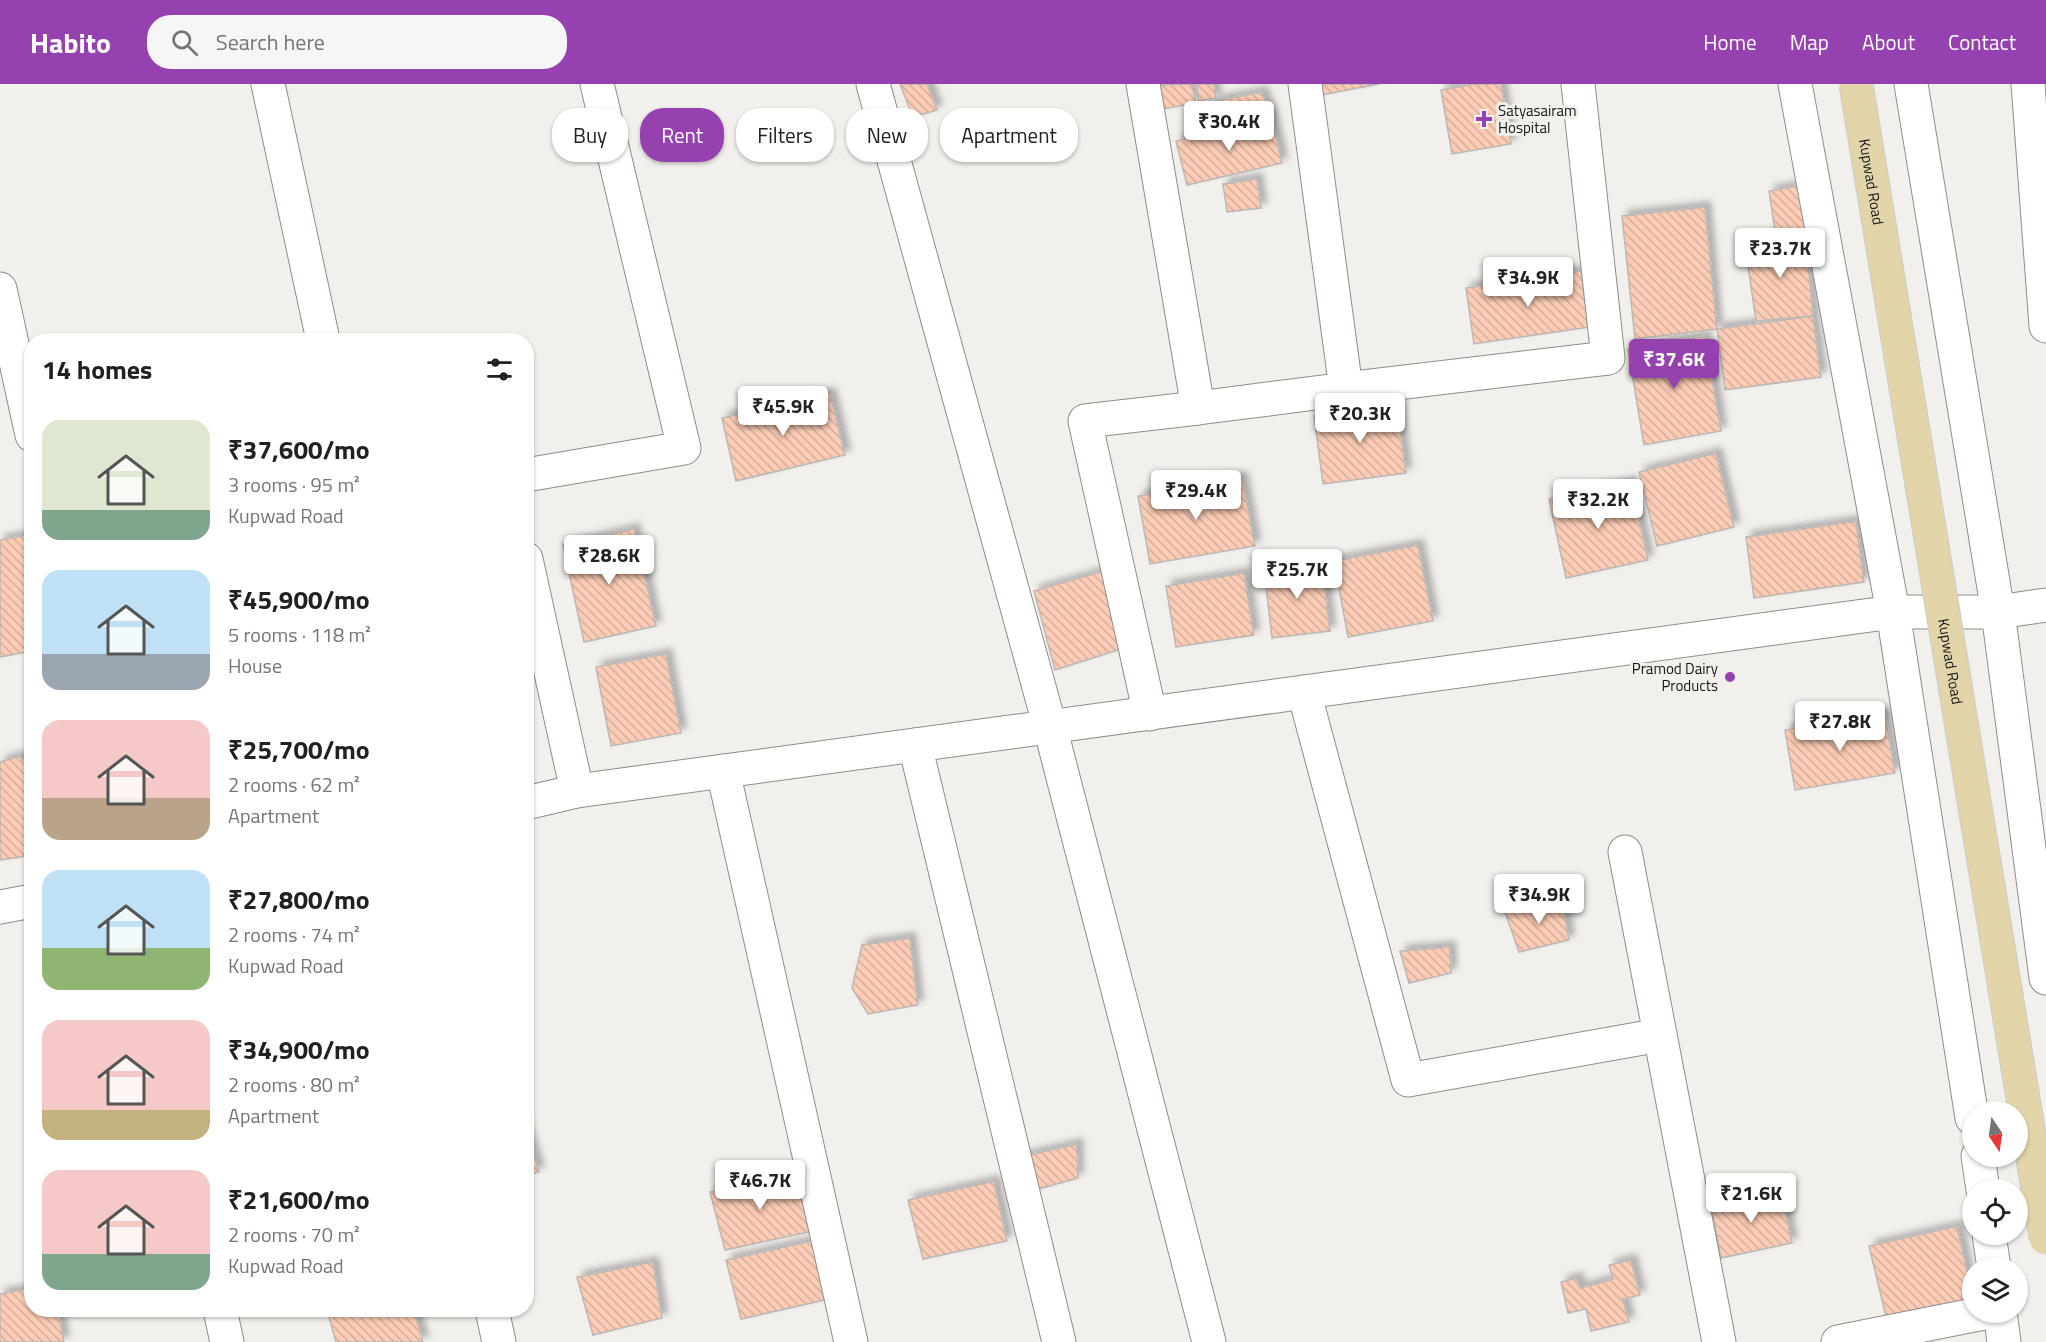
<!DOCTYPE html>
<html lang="en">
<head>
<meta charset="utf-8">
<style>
	:root { --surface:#fff; --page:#f6f6f6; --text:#202124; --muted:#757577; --accent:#9542b0 }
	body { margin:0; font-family:"Titillium Web",sans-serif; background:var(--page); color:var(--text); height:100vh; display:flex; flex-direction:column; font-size:22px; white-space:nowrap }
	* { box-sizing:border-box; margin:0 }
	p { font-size:20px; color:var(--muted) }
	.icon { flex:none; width:33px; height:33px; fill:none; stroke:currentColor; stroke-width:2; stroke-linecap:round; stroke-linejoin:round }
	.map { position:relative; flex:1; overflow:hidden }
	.details { position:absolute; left:24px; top:249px; width:510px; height:984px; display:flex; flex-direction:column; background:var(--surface); border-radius:24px; box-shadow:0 2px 4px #0004 }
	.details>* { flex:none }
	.hud { position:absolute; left:552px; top:24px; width:570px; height:54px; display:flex; gap:12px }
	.needle { width:39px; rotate:167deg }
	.tools { position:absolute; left:1962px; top:1017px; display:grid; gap:12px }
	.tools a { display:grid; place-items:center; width:66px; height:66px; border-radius:50%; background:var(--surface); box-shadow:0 2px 4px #0004; font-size:30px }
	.price { position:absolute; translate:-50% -51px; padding:0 14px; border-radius:6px; background:#fff; color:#222; font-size:20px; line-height:39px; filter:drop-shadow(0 2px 3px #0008) }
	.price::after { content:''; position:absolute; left:50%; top:36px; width:18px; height:14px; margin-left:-9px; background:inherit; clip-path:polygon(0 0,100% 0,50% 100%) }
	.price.active { background:var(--accent); color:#fff }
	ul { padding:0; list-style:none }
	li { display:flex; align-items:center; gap:18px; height:150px; padding:0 18px }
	li span { display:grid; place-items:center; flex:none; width:168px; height:120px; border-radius:18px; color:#555 }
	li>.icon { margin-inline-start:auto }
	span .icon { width:72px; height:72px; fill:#fffc; stroke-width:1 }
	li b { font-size:26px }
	h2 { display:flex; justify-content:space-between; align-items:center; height:72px; padding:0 18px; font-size:26px }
	.chip { padding:0 21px; border-radius:24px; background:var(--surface); box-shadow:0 2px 4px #0004; font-size:21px; line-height:54px }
	.chip.active { background:var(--accent); color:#fff }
	header { display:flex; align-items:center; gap:36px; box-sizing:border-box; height:84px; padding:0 30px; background:var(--accent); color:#fff }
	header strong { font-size:28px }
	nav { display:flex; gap:33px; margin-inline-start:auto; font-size:21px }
	.search { width:420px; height:54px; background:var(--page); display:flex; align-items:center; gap:15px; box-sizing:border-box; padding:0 21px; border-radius:24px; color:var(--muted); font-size:22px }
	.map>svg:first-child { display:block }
	.building { fill:url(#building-back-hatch); stroke:#bab7b5; stroke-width:1.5; filter:url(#shadow) }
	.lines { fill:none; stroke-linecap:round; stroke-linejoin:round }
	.minor-casing { stroke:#8f8c8a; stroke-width:35 }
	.minor { stroke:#fff; stroke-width:33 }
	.major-bridge-casing { stroke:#ccc; stroke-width:35; stroke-linecap:butt }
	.major-bridge { stroke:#e2d5a9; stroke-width:33 }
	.poi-dot { fill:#9542b0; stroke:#f2f0ed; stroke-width:2 }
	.labels { text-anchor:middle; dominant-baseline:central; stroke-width:6; stroke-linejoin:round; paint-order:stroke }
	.poi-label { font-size:15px; fill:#171716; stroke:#f2f0ed; text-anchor:start }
	.street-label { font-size:15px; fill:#171716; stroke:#f2f0ed }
</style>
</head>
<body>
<header>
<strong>Habito</strong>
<div class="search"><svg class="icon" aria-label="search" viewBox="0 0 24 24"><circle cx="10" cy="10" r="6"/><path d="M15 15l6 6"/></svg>Search here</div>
<nav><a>Home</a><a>Map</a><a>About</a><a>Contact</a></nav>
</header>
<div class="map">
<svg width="2046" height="1258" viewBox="0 0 2046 1258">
	<defs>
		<pattern id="building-back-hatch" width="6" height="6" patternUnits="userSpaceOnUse" patternTransform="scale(1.5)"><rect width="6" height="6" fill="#fbccb5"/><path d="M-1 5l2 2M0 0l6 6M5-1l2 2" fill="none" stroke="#d6ae9b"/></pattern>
		<filter id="shadow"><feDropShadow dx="5.5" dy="-5.5" stdDeviation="3" flood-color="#0004"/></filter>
	</defs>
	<rect width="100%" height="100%" fill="#f2f0ed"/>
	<g class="building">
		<path d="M900,0H927L937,26L913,33Z"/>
		<path d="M1192,0L1196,19L1164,25L1159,1Z"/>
		<path d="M1196,0H1214L1216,14L1199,17Z"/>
		<path d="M1319,0H1379L1321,11Z"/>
		<path d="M1474,0H1501L1511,60L1452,70L1441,6Z"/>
		<path d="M1262,8L1272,34L1226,44L1220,16Z"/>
		<path d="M1220,16L1226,44L1194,52L1191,29Z"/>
		<path d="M1272,34L1282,79L1187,101L1176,57Z"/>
		<path d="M1257,95L1261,124L1227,128L1223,100Z"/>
		<path d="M1803,101L1817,146L1776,153L1769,107Z"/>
		<path d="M1705,123L1717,245L1635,255L1622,132Z"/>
		<path d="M1806,152L1813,232L1756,237L1745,161Z"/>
		<path d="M1581,187L1589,243L1474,260L1466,204Z"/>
		<path d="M1813,232L1821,293L1725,306L1717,245Z"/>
		<path d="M1705,252L1721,347L1644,361L1628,265Z"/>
		<path d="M830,309L845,371L736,397L722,334Z"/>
		<path d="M1397,320L1406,389L1323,400L1314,332Z"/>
		<path d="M1716,369L1734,443L1657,462L1639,388Z"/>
		<path d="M1242,393L1255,462L1150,480L1138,412Z"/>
		<path d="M1631,398L1648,476L1566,494L1549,415Z"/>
		<path d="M1856,437L1864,498L1754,514L1746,453Z"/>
		<path d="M634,445L656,542L584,558L563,461Z"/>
		<path d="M27,451L32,474V567L0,573V456Z"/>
		<path d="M1418,461L1433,537L1348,553L1334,477Z"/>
		<path d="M1322,478L1330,547L1272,554L1264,485Z"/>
		<path d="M1103,487L1121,565L1055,586L1034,507Z"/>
		<path d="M1244,489L1254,551L1176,563L1166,502Z"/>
		<path d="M666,570L681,649L611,662L596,583Z"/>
		<path d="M1885,629L1895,689L1795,706L1785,646Z"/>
		<path d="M19,672L32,684V771L0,776V678Z"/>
		<path d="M1562,815L1569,856L1519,868L1505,828Z"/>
		<path d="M910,854L918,921L868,930L852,904L862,861Z"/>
		<path d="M1450,863L1451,889L1409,899L1400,867Z"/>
		<path d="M526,1044L539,1088L526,1091Z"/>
		<path d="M1077,1060L1078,1094L1028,1108L1020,1073Z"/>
		<path d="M796,1088L809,1148L725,1166L710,1108Z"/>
		<path d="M994,1097L1007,1157L923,1175L908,1116Z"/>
		<path d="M1781,1107L1792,1159L1721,1174L1711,1121Z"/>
		<path d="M1957,1142L1972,1209V1221L1888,1241L1869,1162Z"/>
		<path d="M812,1157L825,1216L741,1235L726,1176Z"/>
		<path d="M1631,1176L1640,1211L1623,1215L1629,1238L1591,1247L1586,1225L1568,1229L1561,1198L1577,1194L1580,1204L1613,1195L1609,1181Z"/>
		<path d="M653,1178L662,1234L593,1251L577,1193Z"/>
		<path d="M32,1204V1226H58L64,1258H0V1210Z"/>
		<path d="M327,1226H414L423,1258H336Z"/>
	</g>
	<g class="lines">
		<g class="minor-casing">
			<g id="minor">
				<path d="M268,0L323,256"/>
				<path d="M873,0L1050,643L1209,1258"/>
				<path d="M1143,0L1198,324L1085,337L1150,630"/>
				<path d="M1795,0L1893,528L1972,1034"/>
				<path d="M1911,0L1998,528L2046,894"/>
				<path d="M2028,0L2046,242"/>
				<path d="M0,205L32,351"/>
				<path d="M1346,305L1608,274L1578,0"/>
				<path d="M1198,324L1346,305L1305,0"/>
				<path d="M526,391L684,364L597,0"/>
				<path d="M526,475L577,707"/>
				<path d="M1304,608L1408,996L1660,951"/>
				<path d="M915,661L1059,1258"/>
				<path d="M723,687L851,1258"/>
				<path d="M526,719L577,707L1893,528H1998L2046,521"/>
				<path d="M1625,768L1719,1258"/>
				<path d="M0,823L32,817"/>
				<path d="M1978,1072L1983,1106"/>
				<path d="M1989,1150L1994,1184"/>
				<path d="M220,1226L227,1258"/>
				<path d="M492,1226L499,1258"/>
				<path d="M2000,1228L2004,1258"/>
				<path d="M1838,1258L1989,1228"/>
			</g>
		</g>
		<use href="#minor" class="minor"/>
		<g class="major-bridge-casing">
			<g id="major-bridge">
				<path id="s1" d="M1856,0L2046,1154"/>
			</g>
		</g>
		<use href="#major-bridge" class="major-bridge"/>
	</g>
	<g class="poi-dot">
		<path d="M1481 26h6v6h6v6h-6v6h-6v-6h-6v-6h6z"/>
		<circle cx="1730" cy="593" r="6"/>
	</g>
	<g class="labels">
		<g class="poi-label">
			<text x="1498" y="26">Satyasairam<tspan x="1498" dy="17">Hospital</tspan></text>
			<text x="1718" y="584" text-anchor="end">Pramod Dairy<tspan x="1718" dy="17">Products</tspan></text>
		</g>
		<g class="street-label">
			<text stroke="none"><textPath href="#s1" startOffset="99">Kupwad Road</textPath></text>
			<text stroke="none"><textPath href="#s1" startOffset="585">Kupwad Road</textPath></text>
		</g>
	</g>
</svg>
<div class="tools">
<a><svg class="needle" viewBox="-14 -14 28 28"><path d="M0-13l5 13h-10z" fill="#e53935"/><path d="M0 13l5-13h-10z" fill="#757577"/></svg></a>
<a><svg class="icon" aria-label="locate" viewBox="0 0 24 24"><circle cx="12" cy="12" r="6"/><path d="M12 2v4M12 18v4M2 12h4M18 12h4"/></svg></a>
<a><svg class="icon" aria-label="layers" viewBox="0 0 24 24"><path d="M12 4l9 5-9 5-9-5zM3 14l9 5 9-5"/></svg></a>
</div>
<b class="price" style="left:1229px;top:68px">₹30.4K</b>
<b class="price" style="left:1780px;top:195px">₹23.7K</b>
<b class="price" style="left:1528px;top:224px">₹34.9K</b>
<b class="price active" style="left:1674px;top:306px">₹37.6K</b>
<b class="price" style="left:783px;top:353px">₹45.9K</b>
<b class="price" style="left:1360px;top:360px">₹20.3K</b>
<b class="price" style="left:1196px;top:437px">₹29.4K</b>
<b class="price" style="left:1598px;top:446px">₹32.2K</b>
<b class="price" style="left:609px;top:502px">₹28.6K</b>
<b class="price" style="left:1297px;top:516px">₹25.7K</b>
<b class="price" style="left:1840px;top:668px">₹27.8K</b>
<b class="price" style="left:1539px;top:841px">₹34.9K</b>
<b class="price" style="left:760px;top:1127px">₹46.7K</b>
<b class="price" style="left:1751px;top:1140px">₹21.6K</b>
<div class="hud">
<a class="chip">Buy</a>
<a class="chip active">Rent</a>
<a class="chip">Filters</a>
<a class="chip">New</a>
<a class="chip">Apartment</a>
</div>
<section class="details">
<h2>14 homes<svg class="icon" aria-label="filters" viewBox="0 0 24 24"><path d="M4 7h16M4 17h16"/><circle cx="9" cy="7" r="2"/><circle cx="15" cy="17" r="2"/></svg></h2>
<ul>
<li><span style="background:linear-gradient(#dfe7d0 75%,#7fa58c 0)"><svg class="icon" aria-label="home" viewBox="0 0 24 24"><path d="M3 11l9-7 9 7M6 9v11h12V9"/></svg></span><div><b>₹37,600/mo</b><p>3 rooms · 95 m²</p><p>Kupwad Road</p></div></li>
<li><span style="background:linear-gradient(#bfe0f5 70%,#9aa5b1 0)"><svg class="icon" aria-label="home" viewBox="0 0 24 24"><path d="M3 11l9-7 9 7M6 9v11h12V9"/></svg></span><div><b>₹45,900/mo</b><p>5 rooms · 118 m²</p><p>House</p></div></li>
<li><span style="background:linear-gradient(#f6c9c9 65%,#b9a48a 0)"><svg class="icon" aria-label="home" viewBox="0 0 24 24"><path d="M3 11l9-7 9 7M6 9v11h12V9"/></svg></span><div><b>₹25,700/mo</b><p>2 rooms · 62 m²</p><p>Apartment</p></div></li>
<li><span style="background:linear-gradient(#bfe0f5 65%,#8fb573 0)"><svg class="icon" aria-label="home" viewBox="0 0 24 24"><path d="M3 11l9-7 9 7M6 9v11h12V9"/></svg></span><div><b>₹27,800/mo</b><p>2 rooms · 74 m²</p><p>Kupwad Road</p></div></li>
<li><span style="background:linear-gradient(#f6c9c9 75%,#c2b280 0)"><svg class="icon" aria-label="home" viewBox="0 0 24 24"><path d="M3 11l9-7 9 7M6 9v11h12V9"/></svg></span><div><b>₹34,900/mo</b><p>2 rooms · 80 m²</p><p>Apartment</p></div></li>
<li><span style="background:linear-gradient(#f6c9c9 70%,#7fa58c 0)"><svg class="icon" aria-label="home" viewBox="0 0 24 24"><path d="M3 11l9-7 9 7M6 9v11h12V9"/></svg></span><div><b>₹21,600/mo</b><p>2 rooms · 70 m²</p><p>Kupwad Road</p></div></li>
</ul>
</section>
</div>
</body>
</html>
